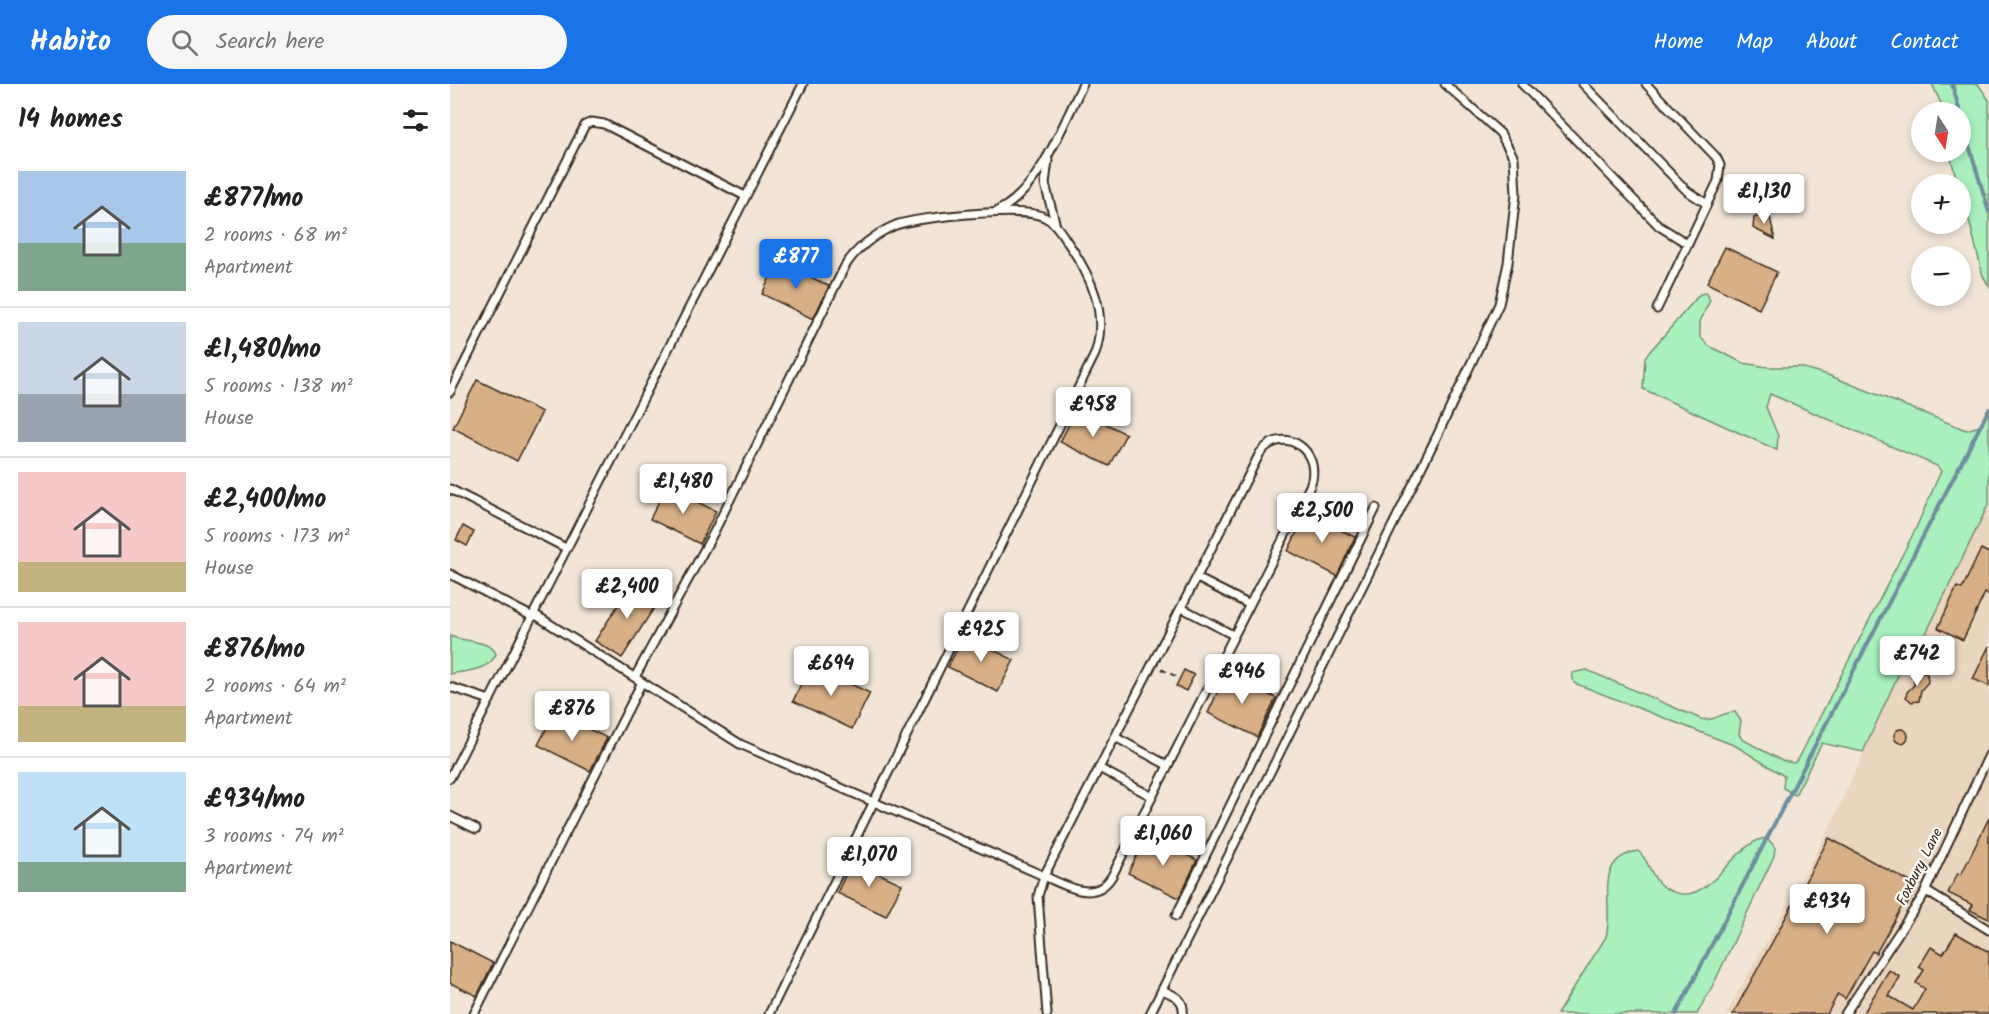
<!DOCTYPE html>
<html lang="en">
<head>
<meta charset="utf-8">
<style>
	:root { --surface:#fff; --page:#f6f6f6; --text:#222; --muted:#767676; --line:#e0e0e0; --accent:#1a73e8 }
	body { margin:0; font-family:Kalam,sans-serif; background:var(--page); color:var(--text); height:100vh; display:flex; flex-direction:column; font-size:22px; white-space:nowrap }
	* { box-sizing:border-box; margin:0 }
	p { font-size:20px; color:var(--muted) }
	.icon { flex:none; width:33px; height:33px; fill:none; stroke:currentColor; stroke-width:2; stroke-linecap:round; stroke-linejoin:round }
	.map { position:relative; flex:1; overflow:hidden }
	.panel { display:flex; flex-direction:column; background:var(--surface); width:450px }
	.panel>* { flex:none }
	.needle { width:39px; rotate:168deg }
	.tools { position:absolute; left:1461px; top:18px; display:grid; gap:12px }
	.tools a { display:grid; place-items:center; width:60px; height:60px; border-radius:50%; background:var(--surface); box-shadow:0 3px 9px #0003; font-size:30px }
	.price { position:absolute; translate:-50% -51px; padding:0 14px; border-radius:6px; background:#fff; color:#222; font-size:20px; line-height:39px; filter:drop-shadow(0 2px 3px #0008) }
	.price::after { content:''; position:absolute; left:50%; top:36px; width:18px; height:14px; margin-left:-9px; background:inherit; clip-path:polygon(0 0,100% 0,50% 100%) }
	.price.selected { background:var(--accent); color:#fff }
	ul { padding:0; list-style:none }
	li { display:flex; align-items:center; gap:18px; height:150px; padding:0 18px }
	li+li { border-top:2px solid var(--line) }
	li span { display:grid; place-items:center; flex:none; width:168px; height:120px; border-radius:0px; color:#555 }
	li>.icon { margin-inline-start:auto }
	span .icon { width:72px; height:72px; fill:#fffc; stroke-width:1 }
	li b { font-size:26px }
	h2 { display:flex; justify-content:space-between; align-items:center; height:72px; padding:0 18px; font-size:26px }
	header { display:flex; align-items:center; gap:36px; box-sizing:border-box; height:84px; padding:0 30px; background:var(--accent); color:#fff }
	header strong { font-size:28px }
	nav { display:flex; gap:33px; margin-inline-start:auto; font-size:21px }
	.search { width:420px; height:54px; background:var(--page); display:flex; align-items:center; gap:15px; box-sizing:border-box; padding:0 21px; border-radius:33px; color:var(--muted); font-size:22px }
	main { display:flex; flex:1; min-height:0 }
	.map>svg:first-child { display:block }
	.built { fill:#ead5bf }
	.green { fill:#a9f0bd; stroke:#728d6e; stroke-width:1.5 }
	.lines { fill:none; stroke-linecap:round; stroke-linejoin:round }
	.stream { stroke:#708d9e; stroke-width:4 }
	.building { fill:#d7b088; stroke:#3b2a1e; stroke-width:1.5 }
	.lane-casing { stroke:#3b2a1e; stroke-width:11 }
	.path { stroke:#3b2a1e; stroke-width:2; stroke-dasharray:6 4.5; stroke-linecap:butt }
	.lane { stroke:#fdfcf7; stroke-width:7 }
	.labels { text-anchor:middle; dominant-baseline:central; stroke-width:4.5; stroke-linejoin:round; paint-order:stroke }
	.street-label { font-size:15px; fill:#3b2a1e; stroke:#fdfcf7 }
</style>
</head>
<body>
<header>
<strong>Habito</strong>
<div class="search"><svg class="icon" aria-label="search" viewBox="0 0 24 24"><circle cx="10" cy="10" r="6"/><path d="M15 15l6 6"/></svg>Search here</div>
<nav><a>Home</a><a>Map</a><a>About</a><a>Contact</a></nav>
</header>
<main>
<section class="panel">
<h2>14 homes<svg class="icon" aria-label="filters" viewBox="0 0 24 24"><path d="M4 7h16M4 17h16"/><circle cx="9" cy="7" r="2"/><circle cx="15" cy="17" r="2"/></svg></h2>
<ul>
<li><span style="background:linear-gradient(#a9c7e8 60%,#7fa58c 0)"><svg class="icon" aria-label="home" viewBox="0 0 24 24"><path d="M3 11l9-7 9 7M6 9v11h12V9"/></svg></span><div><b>£877/mo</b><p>2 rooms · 68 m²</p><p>Apartment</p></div></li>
<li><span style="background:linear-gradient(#c9d6e8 60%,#9aa5b1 0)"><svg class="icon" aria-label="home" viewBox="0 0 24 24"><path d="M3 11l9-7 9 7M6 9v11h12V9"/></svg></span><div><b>£1,480/mo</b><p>5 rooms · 138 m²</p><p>House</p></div></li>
<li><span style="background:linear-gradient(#f6c9c9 75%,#c2b280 0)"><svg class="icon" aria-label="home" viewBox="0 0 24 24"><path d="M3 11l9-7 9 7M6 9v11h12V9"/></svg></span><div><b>£2,400/mo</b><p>5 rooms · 173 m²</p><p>House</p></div></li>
<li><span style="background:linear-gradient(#f6c9c9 70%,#c2b280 0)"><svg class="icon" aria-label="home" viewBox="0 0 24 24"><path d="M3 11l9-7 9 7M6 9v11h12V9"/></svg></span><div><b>£876/mo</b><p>2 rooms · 64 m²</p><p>Apartment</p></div></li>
<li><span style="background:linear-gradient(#bfe0f5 75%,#7fa58c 0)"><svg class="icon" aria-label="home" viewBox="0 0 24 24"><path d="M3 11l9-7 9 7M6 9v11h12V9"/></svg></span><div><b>£934/mo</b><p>3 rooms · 74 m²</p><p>Apartment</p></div></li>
</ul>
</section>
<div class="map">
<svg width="1539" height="930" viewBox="0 0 1539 930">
	<rect width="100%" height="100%" fill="#f2e5d6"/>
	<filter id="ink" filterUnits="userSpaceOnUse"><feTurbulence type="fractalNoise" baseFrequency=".0167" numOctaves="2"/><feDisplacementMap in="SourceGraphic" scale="12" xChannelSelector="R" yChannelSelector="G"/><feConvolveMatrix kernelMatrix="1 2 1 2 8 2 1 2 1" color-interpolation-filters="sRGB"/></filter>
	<g filter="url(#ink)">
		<path class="built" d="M1539,419V930H1276L1378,747L1462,563L1468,565Z"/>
		<g class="green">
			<path d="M1482,0H1528L1539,16V202L1533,192L1510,100H1508L1499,68H1510V28H1495Z"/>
			<path d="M1256,209L1260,216L1250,238V253L1259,262L1293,279L1317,283H1350L1378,291L1516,346L1530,342L1539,325V419L1468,566L1461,563L1413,668L1372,659L1345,711L1333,704L1334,692L1286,662L1124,599L1122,589L1137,586L1251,635C1264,638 1272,628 1285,628L1291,637L1289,650L1292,655L1332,677L1344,679L1349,674L1466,444L1491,387L1487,382L1320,310L1316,323L1328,352L1327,366L1193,305L1195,273L1250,210Z"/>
			<path d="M0,552C13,558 41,556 46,570C39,587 16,587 0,590Z"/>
			<path d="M1317,754L1325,763L1324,772L1265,897L1247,930H1107L1156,853C1165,820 1141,776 1188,767C1199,775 1200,792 1211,801C1257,837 1281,756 1317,754Z"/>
		</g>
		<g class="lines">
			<g class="stream">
				<path d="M1502,0L1510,28"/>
				<path d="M1510,31L1539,128"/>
				<path d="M1226,930L1539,325"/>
			</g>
		</g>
		<g class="building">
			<path d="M1312,130L1320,133L1325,155L1303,144L1304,134Z"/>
			<path d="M1275,163L1327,188L1309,225L1257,199Z"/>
			<path d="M328,177L379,202L363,235L312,210Z"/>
			<path d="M27,296L92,328L67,377L3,344Z"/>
			<path d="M627,325L676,350L659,382L610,358Z"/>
			<path d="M216,403L266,427L250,460L200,435Z"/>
			<path d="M856,429L905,453L887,492L838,467Z"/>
			<path d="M13,442L24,448L17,462L6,456Z"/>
			<path d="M1531,465L1539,469V511L1535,509L1513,556L1488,544L1507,503L1512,505Z"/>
			<path d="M182,499L209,516L172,574L145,557Z"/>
			<path d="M514,551L564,576L548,608L498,583Z"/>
			<path d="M1539,562V602L1523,595Z"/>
			<path d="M360,581L420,609L402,645L343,617Z"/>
			<path d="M734,586L744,591L736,607L726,602Z"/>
			<path d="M1470,587L1477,590L1478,598L1471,606L1469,617L1462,618L1456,613L1457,608L1464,601V592Z"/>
			<path d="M776,590L826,614L807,653L758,629Z"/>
			<path d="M105,628L157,654L140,687L88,661Z"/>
			<circle cx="1451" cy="652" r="7"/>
			<path d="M1539,734V835L1520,826L1523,821L1498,809L1508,789L1511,791Z"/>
			<path d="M697,751L747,776L729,814L678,789Z"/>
			<path d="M1379,754L1468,802L1457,821L1454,819L1426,869L1422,867L1395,915L1388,910L1377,930H1283Z"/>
			<path d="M402,777L452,800L436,832L387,809Z"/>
			<path d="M1506,849L1539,868V930H1413L1439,886L1450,893L1439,912L1463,926L1475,905L1466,899L1474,886L1469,883L1481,863L1493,870Z"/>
			<path d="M0,857L43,879L27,912L0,899Z"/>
		</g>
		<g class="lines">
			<g class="lane-casing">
				<g id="lane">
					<path d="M1072,0L1209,142L1238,160"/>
					<path d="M1133,0L1237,107L1257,120"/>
					<path d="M1196,0L1266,73L1270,81L1268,97L1207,225"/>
					<path d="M598,76L595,100L605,138"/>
					<path d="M549,126C589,107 614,38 633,0"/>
					<path d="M0,308L135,41L142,38L154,40L295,112"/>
					<path d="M0,405L116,464"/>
					<path d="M0,490L83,533"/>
					<path d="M747,494L798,520"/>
					<path d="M732,524L783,551"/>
					<path d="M84,530L290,660L594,792C617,802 645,820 662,792L860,402C874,367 833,339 810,369L594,792L588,812L597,930"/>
					<path d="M185,593L264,448L394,184C404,166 426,149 446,141C468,133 574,122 594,133C604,137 610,147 616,156C640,190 659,228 645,270L319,930"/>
					<path d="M0,603L40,616"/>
					<path d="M665,653L717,681"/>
					<path d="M649,684L701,712"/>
					<path d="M0,694L353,0"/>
					<path d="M0,732L26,745"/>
					<path d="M1476,807L1539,846"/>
					<path d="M726,832L926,424"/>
					<path d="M712,906C724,911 735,915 733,930"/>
					<path d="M24,930L192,598"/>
					<path d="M700,930L987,352L1049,220L1058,179L1066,110L1064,74L1050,49L995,0"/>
					<path d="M1395,930L1473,812L1539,671"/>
				</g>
			</g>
			<path class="path" d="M711,585L729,594"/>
			<use href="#lane" class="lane"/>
		</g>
	</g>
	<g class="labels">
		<g class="street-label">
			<text transform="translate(1470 783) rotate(-63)">Foxbury Lane</text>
		</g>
	</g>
</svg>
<div class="tools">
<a><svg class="needle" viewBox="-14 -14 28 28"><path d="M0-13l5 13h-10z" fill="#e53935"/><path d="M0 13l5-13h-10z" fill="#767676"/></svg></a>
<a>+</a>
<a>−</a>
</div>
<b class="price" style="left:1314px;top:141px">£1,130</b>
<b class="price selected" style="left:346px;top:206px">£877</b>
<b class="price" style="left:643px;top:354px">£958</b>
<b class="price" style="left:233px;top:431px">£1,480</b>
<b class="price" style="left:872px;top:460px">£2,500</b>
<b class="price" style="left:177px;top:536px">£2,400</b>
<b class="price" style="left:531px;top:579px">£925</b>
<b class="price" style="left:1467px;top:603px">£742</b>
<b class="price" style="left:381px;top:613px">£694</b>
<b class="price" style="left:792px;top:621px">£946</b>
<b class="price" style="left:122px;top:658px">£876</b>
<b class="price" style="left:713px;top:783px">£1,060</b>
<b class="price" style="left:419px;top:804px">£1,070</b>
<b class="price" style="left:1377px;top:851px">£934</b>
</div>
</main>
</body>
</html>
